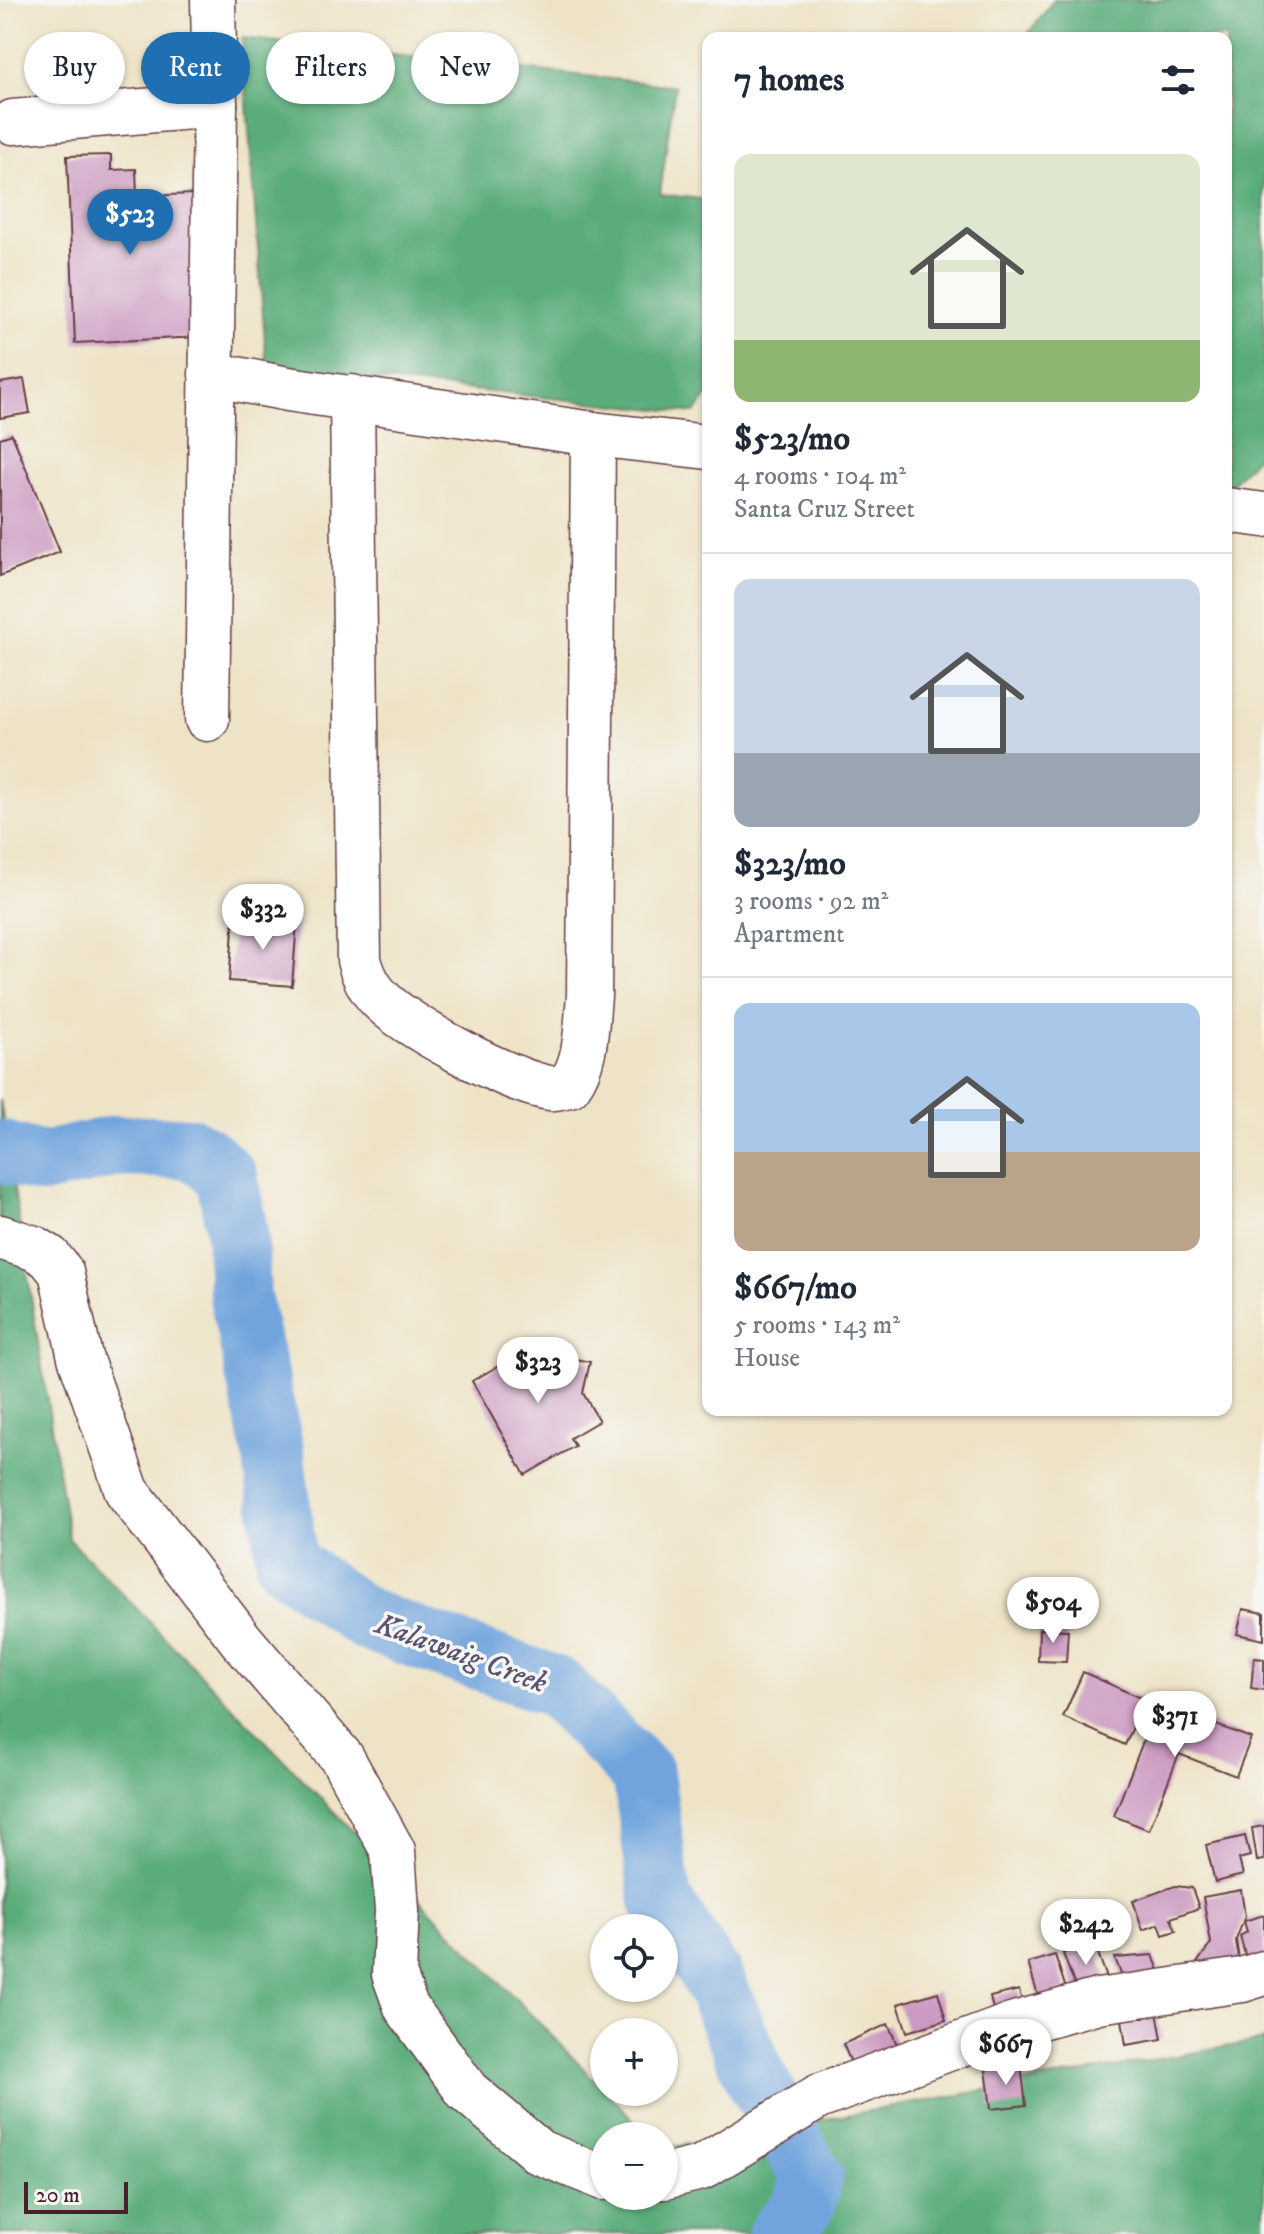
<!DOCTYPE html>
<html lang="en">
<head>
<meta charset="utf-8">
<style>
	:root { --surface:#fff; --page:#f6f6f7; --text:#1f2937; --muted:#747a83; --line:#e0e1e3; --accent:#1f6fb2 }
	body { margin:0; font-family:"IM FELL DW Pica",serif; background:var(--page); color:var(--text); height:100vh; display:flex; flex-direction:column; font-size:30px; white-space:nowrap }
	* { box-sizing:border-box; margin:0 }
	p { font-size:26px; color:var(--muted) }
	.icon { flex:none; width:44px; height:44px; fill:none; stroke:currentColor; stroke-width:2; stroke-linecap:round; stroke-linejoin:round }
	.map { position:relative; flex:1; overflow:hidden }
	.drawer { position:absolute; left:702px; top:32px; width:530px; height:1384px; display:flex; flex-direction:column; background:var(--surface); border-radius:16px; box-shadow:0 2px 6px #0004 }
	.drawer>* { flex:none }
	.banner { position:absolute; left:24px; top:32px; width:558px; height:72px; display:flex; gap:16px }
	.controls { position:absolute; left:590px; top:1914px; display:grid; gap:16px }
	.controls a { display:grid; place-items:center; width:88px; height:88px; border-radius:50%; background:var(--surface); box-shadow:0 2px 6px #0004; font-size:40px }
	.scale { position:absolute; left:24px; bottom:20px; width:104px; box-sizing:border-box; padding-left:8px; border:4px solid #4a1f2b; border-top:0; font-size:22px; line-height:28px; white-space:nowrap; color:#4a1f2b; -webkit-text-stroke:6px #f6f6f2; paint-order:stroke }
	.price { position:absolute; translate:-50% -68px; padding:0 18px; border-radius:28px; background:#fff; color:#222; font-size:26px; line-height:52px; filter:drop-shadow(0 2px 4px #0008) }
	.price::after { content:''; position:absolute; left:50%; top:48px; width:24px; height:18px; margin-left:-12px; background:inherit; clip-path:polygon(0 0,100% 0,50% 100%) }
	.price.active { background:var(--accent); color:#fff }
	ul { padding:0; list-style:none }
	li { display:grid; align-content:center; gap:16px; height:424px; padding:0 32px }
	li+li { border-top:2px solid var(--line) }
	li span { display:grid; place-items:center; height:248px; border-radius:16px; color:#555 }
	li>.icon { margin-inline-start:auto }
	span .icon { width:144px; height:144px; fill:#fffc; stroke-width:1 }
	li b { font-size:34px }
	h2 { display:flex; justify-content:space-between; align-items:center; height:96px; padding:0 32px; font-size:34px }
	.chip { padding:0 28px; border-radius:36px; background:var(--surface); box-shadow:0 2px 6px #0004; font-size:28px; line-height:72px }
	.chip.active { background:var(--accent); color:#fff }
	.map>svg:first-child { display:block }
	.forest { fill:#5aac7a; stroke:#526652; stroke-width:2 }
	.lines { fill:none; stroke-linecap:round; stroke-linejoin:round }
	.river { stroke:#71a4dd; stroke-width:62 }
	.building { fill:#cb99c1 }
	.minor-casing { stroke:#633c42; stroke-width:47 }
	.minor { stroke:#fff; stroke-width:44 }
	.labels { text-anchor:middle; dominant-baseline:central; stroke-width:7; stroke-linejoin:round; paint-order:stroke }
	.water-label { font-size:30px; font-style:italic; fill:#5a5472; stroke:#f6f6f2 }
</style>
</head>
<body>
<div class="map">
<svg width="1264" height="2234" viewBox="0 0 1264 2234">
	<rect width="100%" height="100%" fill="#f6f6f2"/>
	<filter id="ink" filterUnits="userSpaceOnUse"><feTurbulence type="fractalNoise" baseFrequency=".0125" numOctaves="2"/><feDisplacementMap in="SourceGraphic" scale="16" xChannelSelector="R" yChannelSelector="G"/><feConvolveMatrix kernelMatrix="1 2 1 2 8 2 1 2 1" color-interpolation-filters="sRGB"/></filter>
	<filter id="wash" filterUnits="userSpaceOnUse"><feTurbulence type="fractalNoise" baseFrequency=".006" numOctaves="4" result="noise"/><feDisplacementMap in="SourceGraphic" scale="32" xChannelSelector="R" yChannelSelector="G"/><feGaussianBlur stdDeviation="1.8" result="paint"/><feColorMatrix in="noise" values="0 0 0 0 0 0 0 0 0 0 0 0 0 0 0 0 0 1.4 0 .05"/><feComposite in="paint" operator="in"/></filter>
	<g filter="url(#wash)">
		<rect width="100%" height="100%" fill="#eee3c6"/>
		<g class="forest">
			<path d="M1054,0H1264V449L1226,490V38H1025Z"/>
			<path d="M242,38L675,86L660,194L708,200V395L695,413L267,369Z"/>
			<path d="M0,1100L69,1539L649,2136H604V2196H664V2148L1264,2040V2234H0Z"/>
		</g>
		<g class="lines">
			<path class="river" d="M0,1151L42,1163L117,1146L190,1148L210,1160L227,1178L237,1232L240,1296L273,1450L287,1564L367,1620L556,1687L643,1774L661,1901L711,1975L757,2080L812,2177L803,2207L779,2234"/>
		</g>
		<g id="blocks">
			<g class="building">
				<path d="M111,155V170L136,169L137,196L195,194L200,337L75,343L67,156Z"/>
				<path d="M24,379L30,413L0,418V383Z"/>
				<path d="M12,434L60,552L0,576V438Z"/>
				<path d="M234,918L297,922L292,986L229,981Z"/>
				<path d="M528,1349L590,1362L583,1393L599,1421L570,1438L575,1446L525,1475L472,1381Z"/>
				<path d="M1243,1609L1264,1613V1640L1237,1634Z"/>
				<path d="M1039,1629L1068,1630L1066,1662L1038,1661Z"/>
				<path d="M1254,1658L1264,1659V1690L1251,1688Z"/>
				<path d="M1083,1672L1145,1700L1125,1745L1063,1717Z"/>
				<path d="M1158,1703L1251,1738L1236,1776L1179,1754L1149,1830L1114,1816Z"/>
				<path d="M1264,1826V1860L1257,1861L1252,1828Z"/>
				<path d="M1245,1836L1250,1856L1239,1859L1243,1875L1215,1882L1206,1845Z"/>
				<path d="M1175,1886L1192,1888L1199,1908L1171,1918L1176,1931L1163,1935L1159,1924L1143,1930L1133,1901Z"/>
				<path d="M1241,1890L1245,1916L1236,1940L1240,1966L1199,1973L1197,1963L1211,1943L1203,1897Z"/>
				<path d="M1264,1915V1965L1249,1969L1240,1936L1247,1932L1244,1921Z"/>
				<path d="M1094,1942L1108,1981L1077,1992L1063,1953Z"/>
				<path d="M1055,1955L1066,1989L1039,1999L1028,1963Z"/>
				<path d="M1153,1955L1161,1976L1127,1990L1115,1958Z"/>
				<path d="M1019,1990L1024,2009L995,2017L990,1997Z"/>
				<path d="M938,1992L946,2020L907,2032L898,2004Z"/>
				<path d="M1154,1995L1162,2039L1126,2045L1119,2001Z"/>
				<path d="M888,2024L899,2049L854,2070L843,2044Z"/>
				<path d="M1021,2065L1026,2105L991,2109L986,2069Z"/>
			</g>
		</g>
	</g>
	<g filter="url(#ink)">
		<use href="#blocks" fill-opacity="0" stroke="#633c42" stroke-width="2"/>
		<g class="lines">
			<g class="minor-casing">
				<g id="minor">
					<path d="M13,122L215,105"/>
					<path d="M211,374L288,389L593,434L708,447"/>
					<path d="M352,397L359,960C363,975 368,987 379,998C405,1026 512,1083 550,1088C556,1089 563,1086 569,1085C587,1061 586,1026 589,996L593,434"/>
					<path d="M1226,510L1264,515"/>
					<path d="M207,719L215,105L213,0"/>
					<path d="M0,1237L34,1248L49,1257L61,1272L80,1357L127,1491L241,1640L342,1758L393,1851L397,1910L394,1974L406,2007L467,2091L539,2152L604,2178"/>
					<path d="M664,2177L701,2168L818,2097L1015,2024L1098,2001L1242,1980L1264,1973"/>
				</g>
			</g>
			<use href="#minor" class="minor"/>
		</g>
	</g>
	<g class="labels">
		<g class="water-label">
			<text transform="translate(461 1654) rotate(20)">Kalawaig Creek</text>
		</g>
	</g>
</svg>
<div class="controls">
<a><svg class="icon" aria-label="locate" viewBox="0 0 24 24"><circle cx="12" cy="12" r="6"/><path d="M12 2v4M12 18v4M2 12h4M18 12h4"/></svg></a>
<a>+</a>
<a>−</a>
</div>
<div class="scale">20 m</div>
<b class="price active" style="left:130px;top:257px">$523</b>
<b class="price" style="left:263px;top:952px">$332</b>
<b class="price" style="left:538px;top:1405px">$323</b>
<b class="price" style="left:1053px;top:1645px">$504</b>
<b class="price" style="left:1175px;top:1759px">$371</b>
<b class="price" style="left:1086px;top:1967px">$242</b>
<b class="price" style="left:1006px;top:2087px">$667</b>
<div class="banner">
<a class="chip">Buy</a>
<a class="chip active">Rent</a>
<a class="chip">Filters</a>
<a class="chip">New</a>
</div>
<section class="drawer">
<h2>7 homes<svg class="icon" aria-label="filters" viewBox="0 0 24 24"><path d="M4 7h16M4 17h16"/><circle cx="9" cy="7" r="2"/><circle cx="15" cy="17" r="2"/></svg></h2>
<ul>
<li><span style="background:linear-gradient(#dfe7d0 75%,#8fb573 0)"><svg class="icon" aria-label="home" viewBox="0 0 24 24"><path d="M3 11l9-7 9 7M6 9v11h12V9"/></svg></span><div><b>$523/mo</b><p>4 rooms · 104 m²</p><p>Santa Cruz Street</p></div></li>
<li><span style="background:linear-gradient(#c9d6e8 70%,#9aa5b1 0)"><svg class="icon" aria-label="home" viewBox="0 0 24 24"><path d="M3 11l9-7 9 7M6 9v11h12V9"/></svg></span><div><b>$323/mo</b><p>3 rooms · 92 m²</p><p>Apartment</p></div></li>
<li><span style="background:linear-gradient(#a9c7e8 60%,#b9a48a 0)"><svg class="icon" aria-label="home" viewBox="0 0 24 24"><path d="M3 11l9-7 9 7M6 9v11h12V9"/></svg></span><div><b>$667/mo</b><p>5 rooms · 143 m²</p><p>House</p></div></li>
</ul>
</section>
</div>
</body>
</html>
